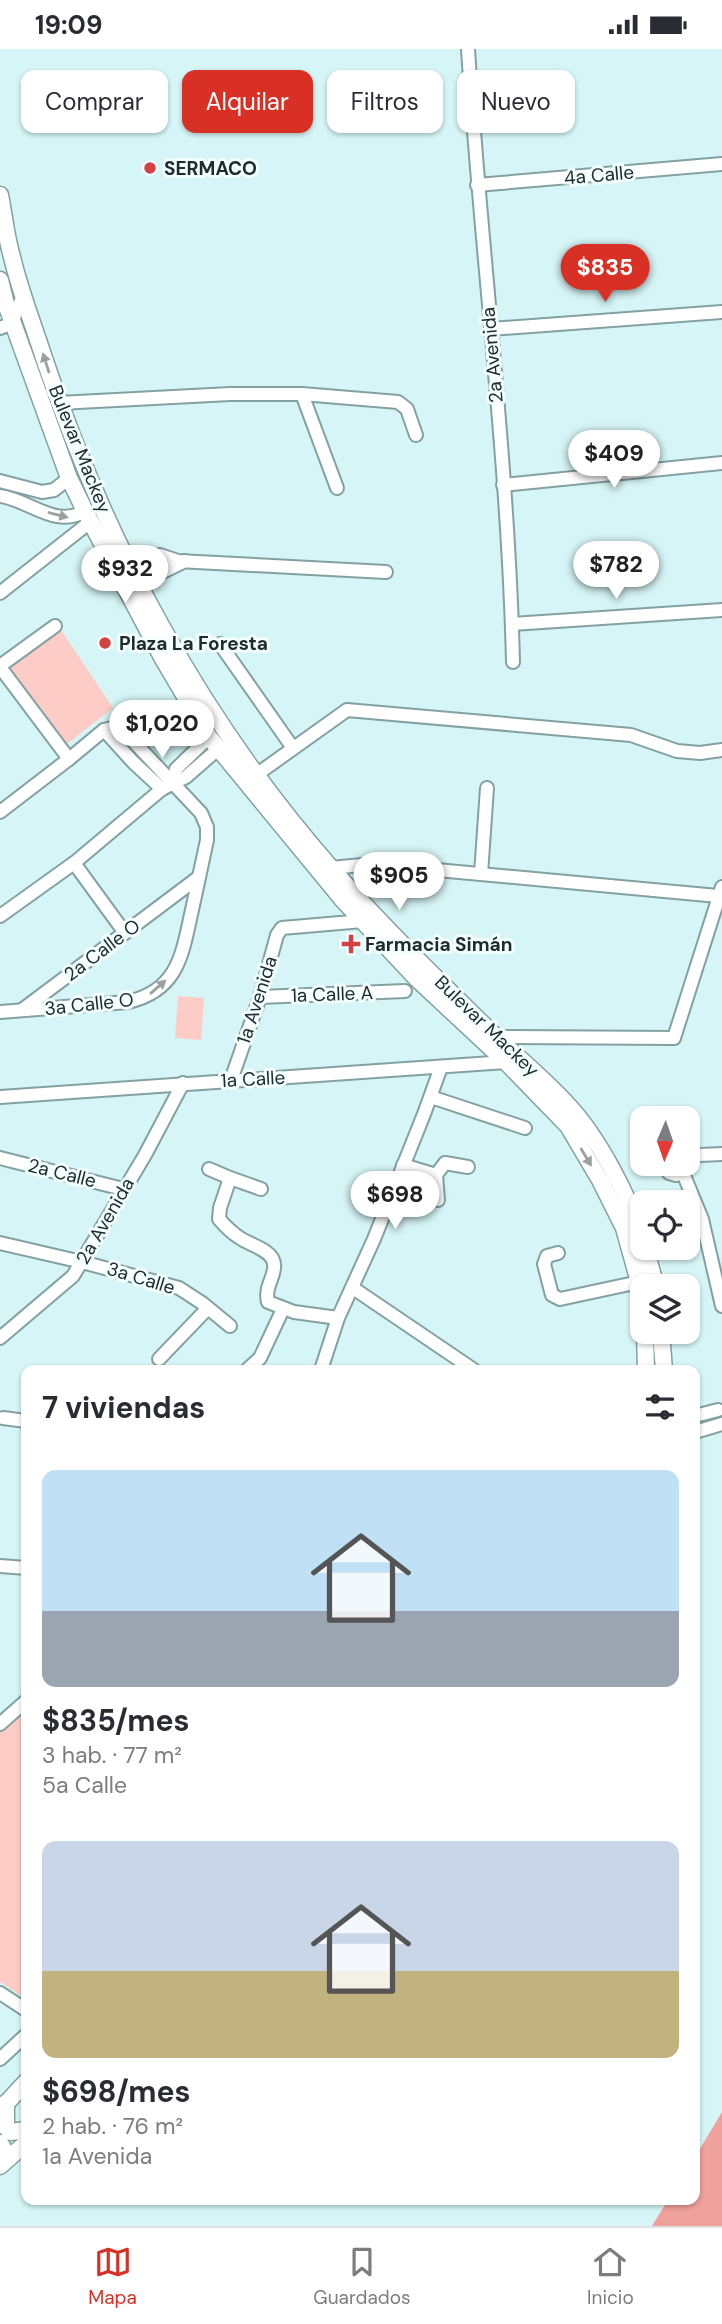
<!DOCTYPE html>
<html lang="es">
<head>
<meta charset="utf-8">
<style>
	:root { --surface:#fff; --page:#f7f7f7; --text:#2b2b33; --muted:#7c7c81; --line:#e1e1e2; --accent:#d93025 }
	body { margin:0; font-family:"DM Sans",sans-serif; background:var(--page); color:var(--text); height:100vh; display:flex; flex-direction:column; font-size:26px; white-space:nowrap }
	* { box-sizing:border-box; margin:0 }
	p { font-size:23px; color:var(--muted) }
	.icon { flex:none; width:38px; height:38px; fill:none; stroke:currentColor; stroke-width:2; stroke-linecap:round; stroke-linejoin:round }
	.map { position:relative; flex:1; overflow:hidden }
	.details { position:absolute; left:21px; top:1316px; width:679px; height:840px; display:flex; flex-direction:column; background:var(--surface); border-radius:14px; box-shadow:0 2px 5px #0004 }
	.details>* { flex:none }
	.top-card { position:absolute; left:21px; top:21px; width:681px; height:63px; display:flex; gap:14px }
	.needle { width:46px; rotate:182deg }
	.tools { position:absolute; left:630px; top:1057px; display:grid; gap:14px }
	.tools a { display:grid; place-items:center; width:70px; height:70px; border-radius:14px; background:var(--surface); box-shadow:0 2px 5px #0004; font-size:35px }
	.price { position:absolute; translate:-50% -60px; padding:0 16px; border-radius:24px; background:#fff; color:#222; font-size:23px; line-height:46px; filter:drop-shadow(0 2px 4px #0008) }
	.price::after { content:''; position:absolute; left:50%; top:42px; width:21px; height:16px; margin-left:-10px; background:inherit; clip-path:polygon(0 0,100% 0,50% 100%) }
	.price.selected { background:var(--accent); color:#fff }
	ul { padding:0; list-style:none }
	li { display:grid; align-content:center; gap:14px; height:371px; padding:0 21px }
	li span { display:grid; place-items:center; height:217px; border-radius:14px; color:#555 }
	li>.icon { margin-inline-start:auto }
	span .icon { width:126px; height:126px; fill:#fffc; stroke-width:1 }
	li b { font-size:30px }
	h2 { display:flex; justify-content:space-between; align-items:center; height:84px; padding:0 21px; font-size:30px }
	.tag { padding:0 24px; border-radius:14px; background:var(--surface); box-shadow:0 2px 5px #0004; font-size:24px; line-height:63px }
	.tag.selected { background:var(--accent); color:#fff }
	.status { display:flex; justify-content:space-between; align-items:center; height:49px; padding:0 35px; background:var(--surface); direction:ltr }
	.status svg { height:19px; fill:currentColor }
	.menu { display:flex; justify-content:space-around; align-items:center; height:98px; border-top:2px solid var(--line); background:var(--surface); font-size:19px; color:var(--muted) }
	.menu a { display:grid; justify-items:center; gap:4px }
	.menu .selected { color:var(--accent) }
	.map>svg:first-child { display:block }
	.green { fill:#feccc7 }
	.forest { fill:#efa19b }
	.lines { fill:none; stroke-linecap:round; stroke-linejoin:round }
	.minor-casing { stroke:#84a1a2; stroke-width:16 }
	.major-casing { stroke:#84a1a2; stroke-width:19 }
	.minor { stroke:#fff; stroke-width:12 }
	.major { stroke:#fff; stroke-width:16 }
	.oneway { fill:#9ba0a0 }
	.poi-dot { fill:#d34343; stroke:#f2feff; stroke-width:2.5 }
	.labels { text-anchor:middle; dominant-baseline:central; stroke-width:6; stroke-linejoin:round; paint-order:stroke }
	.poi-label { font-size:19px; font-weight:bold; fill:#202c2c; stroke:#f2feff; text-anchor:start }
	.street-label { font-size:19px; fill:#202c2c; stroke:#f2feff }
</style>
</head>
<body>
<div class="status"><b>19:09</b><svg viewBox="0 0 49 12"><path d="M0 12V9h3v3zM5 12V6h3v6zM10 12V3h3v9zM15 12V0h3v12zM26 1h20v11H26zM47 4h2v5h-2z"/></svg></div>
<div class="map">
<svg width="722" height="2177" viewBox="0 0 722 2177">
	<rect width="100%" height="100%" fill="#d6f5f6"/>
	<g class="green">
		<path d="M61,581L113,659L67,695L7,617Z"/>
		<path d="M178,947L204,949L201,991L175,989Z"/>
		<path d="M26,1660V1950L0,1933V1683Z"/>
	</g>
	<path class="forest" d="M722,2063V2177H652L668,2151H695V2108Z"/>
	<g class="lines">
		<g class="minor-casing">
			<g id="minor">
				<path d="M468,0C481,204 508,408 513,613"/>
				<path d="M477,136L722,115"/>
				<path d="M0,279L13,274L16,262L24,246"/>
				<path d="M491,280L722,263"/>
				<path d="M302,345L337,439"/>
				<path d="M59,354L230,345H302L398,353L407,360L416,386"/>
				<path d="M0,432L42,443L54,441L69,429"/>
				<path d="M503,436L722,414"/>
				<path d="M0,447C30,451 55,480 85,462"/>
				<path d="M132,521L160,506L178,512L386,523"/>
				<path d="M138,535L185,512"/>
				<path d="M0,544L90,473"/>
				<path d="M512,575L722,561"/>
				<path d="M220,595L293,699"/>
				<path d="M0,617L55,577"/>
				<path d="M0,618L69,710"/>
				<path d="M104,681L133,713L162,740"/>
				<path d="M256,726L347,661L631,686L677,702L700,704L722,701"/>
				<path d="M173,733L176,720L209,688"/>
				<path d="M0,763L69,710L104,681L119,677L201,764L207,778V791C202,815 197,838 192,861C182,905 179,941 128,953L0,963"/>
				<path d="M74,814L125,884"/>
				<path d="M331,819L372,815L718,847"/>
				<path d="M481,825L487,739"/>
				<path d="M0,867L74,814L162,740L186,728L218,700"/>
				<path d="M260,948L405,942"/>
				<path d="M22,961L199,828"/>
				<path d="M495,988L674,989L722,838"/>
				<path d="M231,1031L260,948L277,886L282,879L363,872"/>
				<path d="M0,1048L506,1013"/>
				<path d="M431,1048L525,1079"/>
				<path d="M0,1109L123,1140"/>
				<path d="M688,1111L699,1106L722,1105"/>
				<path d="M666,1115L669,1124L676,1126L683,1124"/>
				<path d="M686,1115L683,1124L702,1170L722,1257"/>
				<path d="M403,1116L436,1126L438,1151"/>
				<path d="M209,1120L230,1129"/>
				<path d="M436,1126L445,1114L468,1118"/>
				<path d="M261,1140L230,1129L220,1159L219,1170C225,1177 232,1184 240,1189C250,1196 273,1201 274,1215C276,1227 264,1237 268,1253L294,1263L338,1269"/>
				<path d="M0,1194L82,1213L179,1239L202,1254L230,1277"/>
				<path d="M558,1204L547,1207L544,1215L552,1246L560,1250L639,1233"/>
				<path d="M353,1239L474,1321"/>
				<path d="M0,1289L73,1227L145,1106L183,1034"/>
				<path d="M159,1310L208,1259"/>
				<path d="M247,1321L260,1309L283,1260"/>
				<path d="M321,1321L338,1269L374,1190L424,1065L441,1018"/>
				<path d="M695,1367L718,1361"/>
				<path d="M3,1369L26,1372"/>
				<path d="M695,1383L722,1375"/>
				<path d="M0,1517L26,1519"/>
				<path d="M0,1675L26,1652"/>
				<path d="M0,1944L26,1961"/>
				<path d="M0,2010L26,1986"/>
			</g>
		</g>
		<g class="major-casing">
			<g id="major">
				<path d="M0,146C4,166 6,188 12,208C20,242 33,275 44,309C106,495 201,671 331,819C382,877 438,931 493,985C517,1008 543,1029 566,1054C597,1086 629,1147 642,1189"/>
				<path d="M0,231L6,255L69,429L85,462L163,610L209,688L342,850L417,930L506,1013L568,1077L600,1131L624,1179L639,1233L642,1256"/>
				<path d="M645,1199L656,1237"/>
				<path d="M645,1283L646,1321"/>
				<path d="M661,1283L664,1321"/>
				<path d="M6,2054V2078L10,2083L26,2081"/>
				<path d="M0,2061L26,2033"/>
				<path d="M0,2094L4,2101L0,2111"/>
				<path d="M0,2117L26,2094"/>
			</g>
		</g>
		<use href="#minor" class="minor"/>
		<use href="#major" class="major"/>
	</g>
	<defs><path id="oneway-solid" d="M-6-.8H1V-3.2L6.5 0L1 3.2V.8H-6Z" transform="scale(1.75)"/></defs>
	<g class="oneway">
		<use href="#oneway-solid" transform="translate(46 314) rotate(-108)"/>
		<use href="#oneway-solid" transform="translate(58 466) rotate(14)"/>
		<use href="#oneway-solid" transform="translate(158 938) rotate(-41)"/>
		<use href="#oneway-solid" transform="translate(586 1108) rotate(59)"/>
	</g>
	<g class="poi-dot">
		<circle cx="150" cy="119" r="7"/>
		<circle cx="105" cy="594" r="7"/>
		<path d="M347.5 884.5h7v7h7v7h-7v7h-7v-7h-7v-7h7z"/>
	</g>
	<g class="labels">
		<g class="poi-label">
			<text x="164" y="119">SERMACO</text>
			<text x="119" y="594">Plaza La Foresta</text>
			<text x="365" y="895">Farmacia Simán</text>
		</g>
		<g class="street-label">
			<text transform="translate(599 126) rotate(-5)">4a Calle</text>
			<text transform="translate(492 306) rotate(-95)">2a Avenida</text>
			<text transform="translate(80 400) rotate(68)">Bulevar Mackey</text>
			<text transform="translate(102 901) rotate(-37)">2a Calle O</text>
			<text transform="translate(332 945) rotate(-2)">1a Calle A</text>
			<text transform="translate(257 951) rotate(-72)">1a Avenida</text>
			<text transform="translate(89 955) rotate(-6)">3a Calle O</text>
			<text transform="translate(487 977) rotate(44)">Bulevar Mackey</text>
			<text transform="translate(253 1030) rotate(-3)">1a Calle</text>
			<text transform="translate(62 1124) rotate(14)">2a Calle</text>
			<text transform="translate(105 1172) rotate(-60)">2a Avenida</text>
			<text transform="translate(141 1229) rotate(17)">3a Calle</text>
		</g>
	</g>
</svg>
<div class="tools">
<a><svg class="needle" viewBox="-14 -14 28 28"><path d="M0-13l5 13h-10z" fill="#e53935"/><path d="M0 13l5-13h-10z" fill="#7c7c81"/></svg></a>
<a><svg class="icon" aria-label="locate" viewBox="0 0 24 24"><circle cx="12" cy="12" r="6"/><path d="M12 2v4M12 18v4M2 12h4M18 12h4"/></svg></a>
<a><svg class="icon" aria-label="layers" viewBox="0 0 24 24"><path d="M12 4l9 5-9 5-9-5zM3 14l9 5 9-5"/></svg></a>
</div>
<b class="price selected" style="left:605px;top:255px">$835</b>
<b class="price" style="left:614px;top:441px">$409</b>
<b class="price" style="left:616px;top:552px">$782</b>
<b class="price" style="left:125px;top:556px">$932</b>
<b class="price" style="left:162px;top:711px">$1,020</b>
<b class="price" style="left:399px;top:863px">$905</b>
<b class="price" style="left:395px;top:1182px">$698</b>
<div class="top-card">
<a class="tag">Comprar</a>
<a class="tag selected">Alquilar</a>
<a class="tag">Filtros</a>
<a class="tag">Nuevo</a>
</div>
<section class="details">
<h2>7 viviendas<svg class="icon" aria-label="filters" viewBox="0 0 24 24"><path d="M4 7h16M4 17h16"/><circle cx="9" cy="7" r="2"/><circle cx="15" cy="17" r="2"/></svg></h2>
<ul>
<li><span style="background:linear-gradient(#bfe0f5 65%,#9aa5b1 0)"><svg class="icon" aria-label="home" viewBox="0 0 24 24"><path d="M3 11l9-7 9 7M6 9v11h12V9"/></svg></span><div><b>$835/mes</b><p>3 hab. · 77 m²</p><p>5a Calle</p></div></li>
<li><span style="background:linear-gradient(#c9d6e8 60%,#c2b280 0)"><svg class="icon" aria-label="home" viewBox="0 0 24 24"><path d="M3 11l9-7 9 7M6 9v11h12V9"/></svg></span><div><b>$698/mes</b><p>2 hab. · 76 m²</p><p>1a Avenida</p></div></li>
</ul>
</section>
</div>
<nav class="menu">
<a class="selected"><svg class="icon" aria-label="map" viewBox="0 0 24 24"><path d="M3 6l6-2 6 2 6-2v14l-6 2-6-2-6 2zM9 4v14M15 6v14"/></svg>Mapa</a>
<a><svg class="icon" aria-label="saved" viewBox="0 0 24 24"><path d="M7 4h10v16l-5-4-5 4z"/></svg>Guardados</a>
<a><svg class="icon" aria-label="home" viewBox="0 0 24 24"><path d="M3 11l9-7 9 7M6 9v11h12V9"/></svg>Inicio</a>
</nav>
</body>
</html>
